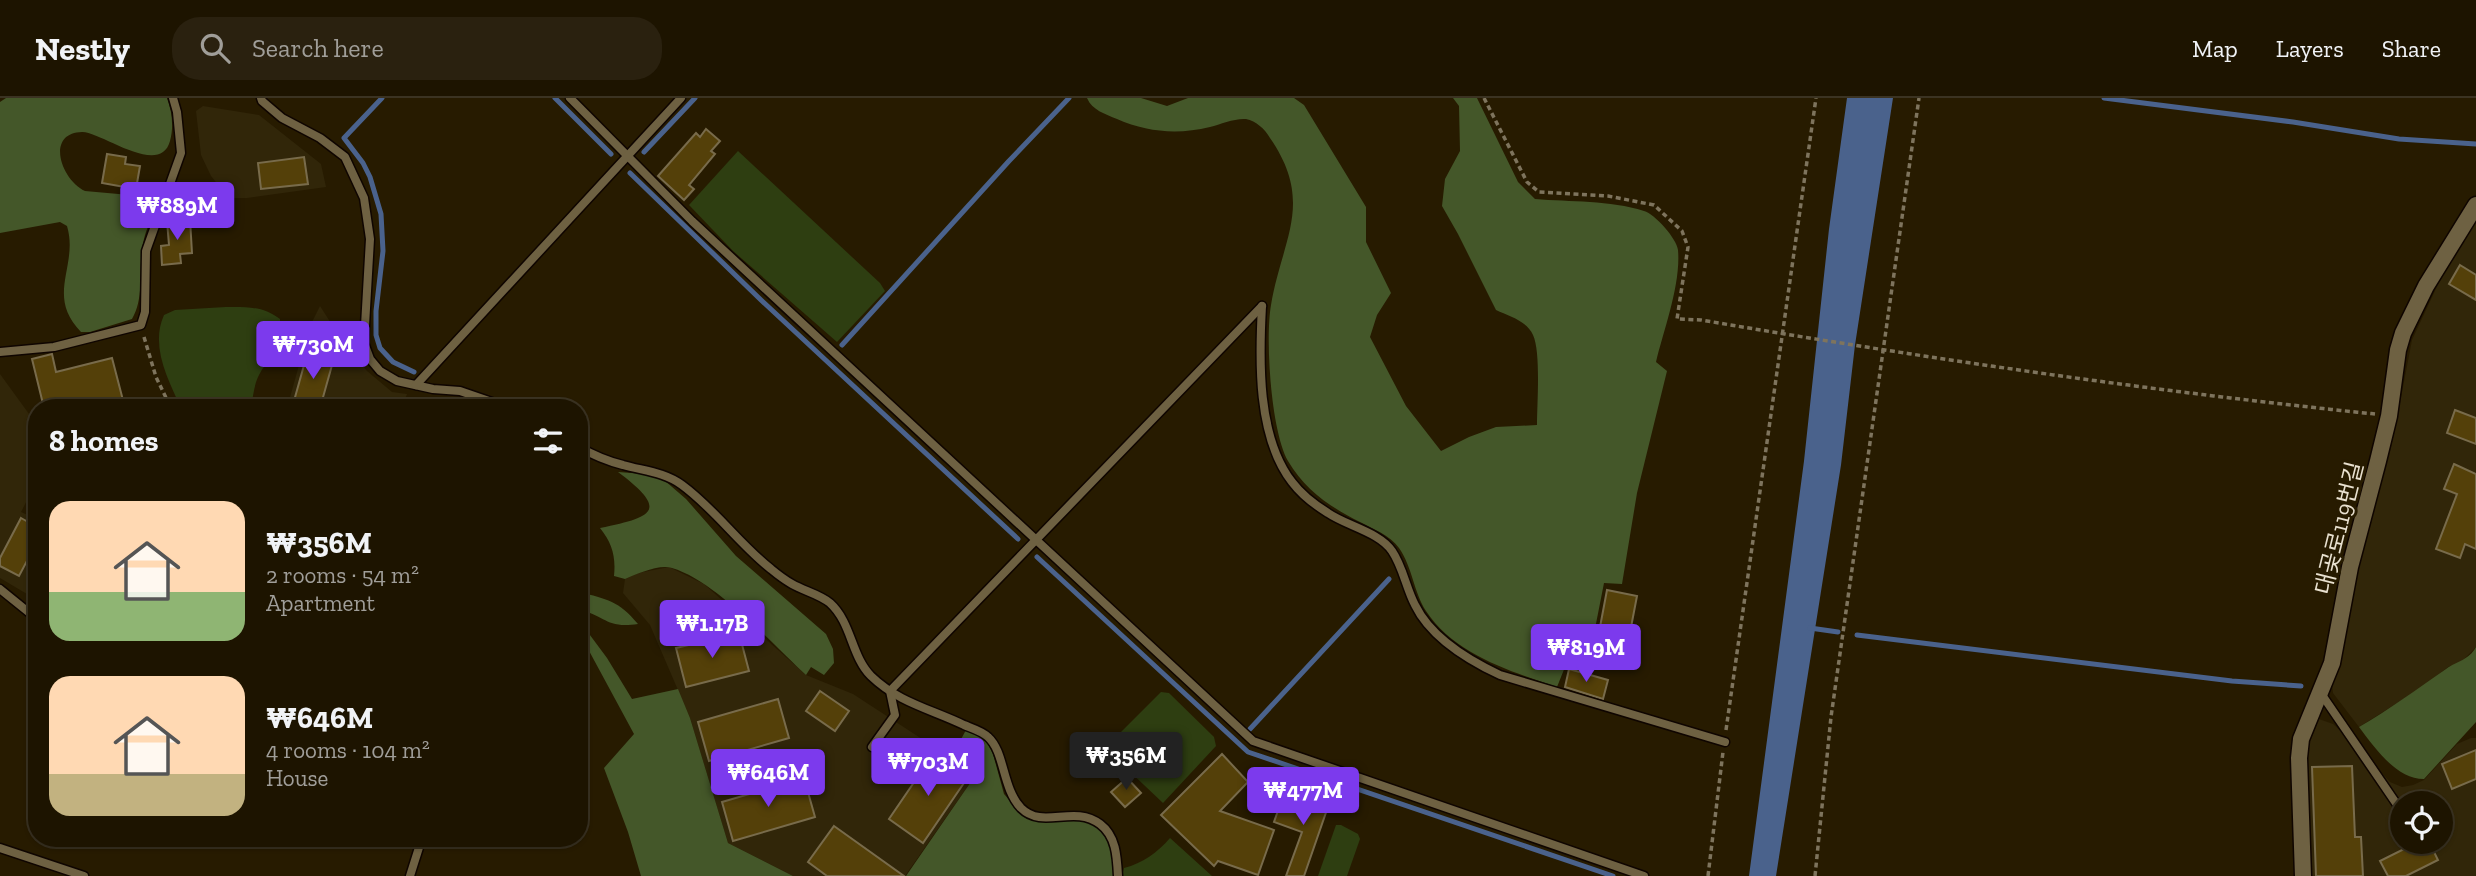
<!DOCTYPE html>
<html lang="en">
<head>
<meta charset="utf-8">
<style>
	:root { --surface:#1d1400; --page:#2a210f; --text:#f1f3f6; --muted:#a09e99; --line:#3b3322; --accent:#7c3aed }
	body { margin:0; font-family:"Zilla Slab","Noto Sans KR",serif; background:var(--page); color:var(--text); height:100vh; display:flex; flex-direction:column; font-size:26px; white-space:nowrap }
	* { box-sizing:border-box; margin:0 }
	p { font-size:23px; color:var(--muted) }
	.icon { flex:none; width:38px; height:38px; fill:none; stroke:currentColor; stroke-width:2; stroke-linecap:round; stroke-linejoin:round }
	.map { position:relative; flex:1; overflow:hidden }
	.panel { position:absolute; left:28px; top:301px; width:560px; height:448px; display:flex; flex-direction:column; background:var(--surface); border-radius:28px; box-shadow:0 2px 5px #0004,0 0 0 2px var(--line) }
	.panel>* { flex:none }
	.fabs { position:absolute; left:2390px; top:693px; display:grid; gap:14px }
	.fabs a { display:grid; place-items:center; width:63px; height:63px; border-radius:50%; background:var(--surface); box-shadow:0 2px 5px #0004,0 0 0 2px var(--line); font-size:35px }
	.price { position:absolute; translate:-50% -60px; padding:0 16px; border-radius:7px; background:var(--accent); color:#fff; font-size:23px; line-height:46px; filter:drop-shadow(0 2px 4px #0008) }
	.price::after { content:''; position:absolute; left:50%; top:42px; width:21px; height:16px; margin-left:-10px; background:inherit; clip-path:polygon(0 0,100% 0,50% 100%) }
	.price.active { background:#222; color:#fff }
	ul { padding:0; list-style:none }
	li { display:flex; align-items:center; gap:21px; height:175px; padding:0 21px }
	li span { display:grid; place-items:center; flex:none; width:196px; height:140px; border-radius:21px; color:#555 }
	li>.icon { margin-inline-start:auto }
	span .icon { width:84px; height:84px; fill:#fffc; stroke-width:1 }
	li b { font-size:30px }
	h2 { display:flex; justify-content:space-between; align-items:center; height:84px; padding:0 21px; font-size:30px }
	header { display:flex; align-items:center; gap:42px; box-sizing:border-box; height:98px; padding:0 35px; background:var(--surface); border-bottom:2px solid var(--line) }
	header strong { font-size:33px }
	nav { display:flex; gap:38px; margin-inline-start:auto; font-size:24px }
	.search { width:490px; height:63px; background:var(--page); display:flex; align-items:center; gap:18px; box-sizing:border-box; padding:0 24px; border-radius:28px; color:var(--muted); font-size:26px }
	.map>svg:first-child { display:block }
	.built { fill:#312609; fill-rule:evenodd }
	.green { fill:#2e3e11 }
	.forest { fill:#445729 }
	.water { fill:#4a628c }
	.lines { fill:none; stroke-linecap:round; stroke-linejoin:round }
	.stream { stroke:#4a628c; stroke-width:5 }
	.building { fill:#544009; stroke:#786b4b; stroke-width:2 }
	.service-casing { stroke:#0f0500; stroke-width:11 }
	.minor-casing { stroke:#0f0500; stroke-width:19 }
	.path { stroke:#7e745d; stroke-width:3.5; stroke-dasharray:5 3.5; stroke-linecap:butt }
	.service { stroke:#6e6142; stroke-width:8 }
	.minor { stroke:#6e6142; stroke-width:16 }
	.labels { text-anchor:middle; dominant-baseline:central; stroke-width:6; stroke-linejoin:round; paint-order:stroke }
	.street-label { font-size:23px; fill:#e9e1d0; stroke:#271b00 }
</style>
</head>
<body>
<header>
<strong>Nestly</strong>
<div class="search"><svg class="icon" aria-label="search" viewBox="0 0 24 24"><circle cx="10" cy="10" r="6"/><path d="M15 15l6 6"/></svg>Search here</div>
<nav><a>Map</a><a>Layers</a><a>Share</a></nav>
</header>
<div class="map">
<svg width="2476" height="778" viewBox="0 0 2476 778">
	<rect width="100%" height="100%" fill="#271b00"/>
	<g class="built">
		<path d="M203,8L259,17L321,66L326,89L247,100H232L223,93L211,78L201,57L196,13Z"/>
		<path d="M2476,116V549L2461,564L2448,569L2421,590L2359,629L2333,595L2332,586L2341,562L2356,481L2394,336L2412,242L2456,148Z"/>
		<path d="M320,208L345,247L367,273L392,294L407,296L402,310H287L310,228Z"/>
		<path d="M0,276L37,327V383L21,414L37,421V502L0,480Z"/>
		<path d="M669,469L704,486L806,577L853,596L922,641L959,645L977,652L981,664L977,675L905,778H793L728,745L690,620L650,527L623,495L625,481L638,475Z"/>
		<path d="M2319,621L2333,626L2361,652L2390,684L2402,689L2413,687L2424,682L2457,646L2471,640H2476V778H2309L2307,651ZM2403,705H2441V744H2403Z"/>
	</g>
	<g class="green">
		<path d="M738,53L880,185L885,193L837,244L733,153L689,107Z"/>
		<path d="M226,209C247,209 263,208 280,221C281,254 273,252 259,277C254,286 253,300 251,310H181C168,281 150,248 164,217L175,212Z"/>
		<path d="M1161,594L1169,595L1214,639L1216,648L1163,705L1105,650Z"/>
		<path d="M1336,727H1341L1358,736L1360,741L1347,778H1318Z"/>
		<path d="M1170,740L1212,778H1122L1124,770C1143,765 1157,755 1170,740Z"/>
	</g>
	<g class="forest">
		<path d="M6,0H167C172,13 174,29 170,43C160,80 100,33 82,34C45,35 61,82 85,93L152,99C156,112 147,128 144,141C137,167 146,197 132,221L90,234H81C45,197 79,168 67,128L60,124L0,135V4Z"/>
		<path d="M1087,0H1141L1167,8L1188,0H1294L1304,7L1366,109V144L1391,195L1377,217L1370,239L1406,308L1441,353L1469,339L1496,329L1537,327C1537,306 1541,254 1533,237C1527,223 1509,218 1496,212L1458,136L1442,108L1445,81L1460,53L1459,8L1453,0H1477L1518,84L1535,101C1570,104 1610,102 1644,113C1655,116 1677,141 1678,152C1681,186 1664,231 1656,264L1667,273L1637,395L1622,486L1604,485L1592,546L1602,551L1599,572L1567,564L1557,589C1510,573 1455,557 1426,513C1414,495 1412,468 1399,450C1390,437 1373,431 1360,424C1330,409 1305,392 1288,363C1271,333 1265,242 1271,207C1282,141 1315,105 1270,40C1265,31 1256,23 1246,21C1235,20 1221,26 1210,29C1177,37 1147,34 1117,21C1105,16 1092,12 1087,0Z"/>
		<path d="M618,374L645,376L664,382L686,401L736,458L826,536L833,551L834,565L824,577L811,569L806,577C771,545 716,483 672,470C659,466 637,476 625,481L614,478C616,458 612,445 600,430C653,419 670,413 618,374Z"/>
		<path d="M579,494C607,501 619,503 638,526C605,531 606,517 579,512Z"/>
		<path d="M584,529L607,560L632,601L678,591L690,620L728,745L793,778H641L628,734L604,670L634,636L581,538Z"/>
		<path d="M2476,549V624L2424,681C2396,681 2375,650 2359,629C2390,611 2417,591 2446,571C2457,563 2469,562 2476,549Z"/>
		<path d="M966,632L986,642L993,656L1004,696L1024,719L1035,723L1084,720L1107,735L1114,760V778H906L977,675L981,664L977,652L959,645Z"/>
	</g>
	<path class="water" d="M1847,0H1893L1855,247L1841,367L1776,778H1749L1804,363L1829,131Z"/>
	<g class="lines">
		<g class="stream">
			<path d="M382,0L344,40L363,65L370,79L381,116L383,153L376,213V237L380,250L393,264L414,274"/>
			<path d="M555,0L611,56"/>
			<path d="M2104,0L2293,24L2399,41L2476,46"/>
			<path d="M644,54L695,0"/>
			<path d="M630,75L761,202L1018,441"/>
			<path d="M842,247L1009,63L1069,0"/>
			<path d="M1037,459L1248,654L1613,778"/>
			<path d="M1810,530L1838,534"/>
			<path d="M1857,537L2232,583L2301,588"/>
			<path d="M1250,631L1389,481"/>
		</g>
	</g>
	<g class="building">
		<path d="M706,31L720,43L711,53L715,56L689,87L694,91L684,102L658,78L696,35L700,39Z"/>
		<path d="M107,56L126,59L125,66L140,68L136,91L102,85Z"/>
		<path d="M304,59L308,86L261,91L258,65Z"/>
		<path d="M190,121L192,155L180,156L181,165L162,167L161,148L169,147L167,123Z"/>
		<path d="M2460,167L2476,177V202L2449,186Z"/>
		<path d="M308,253L334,260L320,310H292Z"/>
		<path d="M52,256L56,274L112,260L125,310H44L32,261Z"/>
		<path d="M2455,312L2476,320V346L2447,335Z"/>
		<path d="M2454,366L2476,376V451L2465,446L2460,460L2436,451L2457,396L2444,391Z"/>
		<path d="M21,420L37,429V444L19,478L0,468V460Z"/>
		<path d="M1607,492L1637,498L1627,550L1597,545Z"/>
		<path d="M739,535L749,573L686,589L676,550Z"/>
		<path d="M1569,571L1608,582L1603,601L1565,589Z"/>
		<path d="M820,593L849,613L835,633L806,613Z"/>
		<path d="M778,601L789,640L709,663L698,624Z"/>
		<path d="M2476,652V681L2452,691L2442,666Z"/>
		<path d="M934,655L968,679L923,745L889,721Z"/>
		<path d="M1222,656L1248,684L1220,713L1274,732L1258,777L1218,763L1214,768L1161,717Z"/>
		<path d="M2352,668L2355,739H2361L2363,778H2316L2312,669Z"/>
		<path d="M804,680L815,719L733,743L722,704Z"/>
		<path d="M1127,680L1141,695L1125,709L1111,694Z"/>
		<path d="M1320,692L1332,697L1304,778H1286L1302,734L1274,724L1284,696L1314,706Z"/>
		<path d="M834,728L904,778H827L808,764Z"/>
		<path d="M2418,744H2429L2438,762L2406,778H2388L2380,763Z"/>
	</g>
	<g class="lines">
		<g class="service-casing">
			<g id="service">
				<path d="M261,0L262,3L282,20L320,40L345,59L364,100L370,141L364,245L370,261L380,273L397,283L433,291L460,293L509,310"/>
				<path d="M570,0L692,123L1253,643L1644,778"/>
				<path d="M1262,208C1259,262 1257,339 1292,384C1301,396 1315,407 1328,415C1347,428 1379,434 1392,453C1403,469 1406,490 1415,507C1431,540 1468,562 1500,577L1725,644"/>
				<path d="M0,254L54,249L141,227L145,214L146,153L181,55L177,14L173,0"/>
				<path d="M416,287L681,0"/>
				<path d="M579,349C593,357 607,363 623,367C644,373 664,374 682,387C715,411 739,446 771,471C777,476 785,482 792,486C804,493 819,496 830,505C852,525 851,558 871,578C899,605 931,611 964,627C971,630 982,633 988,639C1005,654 1002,690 1021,710C1043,732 1073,706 1100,726C1116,738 1117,758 1118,778"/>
				<path d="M0,491L37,521"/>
				<path d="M2320,594L2400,711"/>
				<path d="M872,649L895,617L890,593L1262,208"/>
				<path d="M0,750L84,778"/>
				<path d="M410,778L422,740"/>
			</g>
		</g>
		<g class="minor-casing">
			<path id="minor" d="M2303,778L2299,660L2301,641L2332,565L2350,469L2378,363L2389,318L2398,252L2403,235L2426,188L2476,107"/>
		</g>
		<g class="path">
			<path d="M1484,0L1527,84L1539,94L1608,98L1654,107L1682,133L1688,149L1677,221L1701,222C1925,260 2149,293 2375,316"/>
			<path d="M144,239L156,279L171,310"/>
			<path d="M1726,632L1816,0"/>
			<path d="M1708,778L1723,654"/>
			<path d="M1815,778L1831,619L1919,0"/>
		</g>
		<use href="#service" class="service"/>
		<use href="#minor" class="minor"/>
	</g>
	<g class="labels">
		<g class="street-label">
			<text transform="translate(2339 430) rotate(-76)">대곶로119번길</text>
		</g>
	</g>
</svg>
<div class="fabs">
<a><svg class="icon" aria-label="locate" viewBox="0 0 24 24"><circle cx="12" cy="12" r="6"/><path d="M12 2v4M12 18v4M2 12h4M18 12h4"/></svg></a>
</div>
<b class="price" style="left:177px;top:144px">₩889M</b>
<b class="price" style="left:313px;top:283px">₩730M</b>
<b class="price" style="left:712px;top:562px">₩1.17B</b>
<b class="price" style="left:1586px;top:586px">₩819M</b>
<b class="price active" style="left:1126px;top:694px">₩356M</b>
<b class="price" style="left:928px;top:700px">₩703M</b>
<b class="price" style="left:768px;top:711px">₩646M</b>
<b class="price" style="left:1303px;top:729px">₩477M</b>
<section class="panel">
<h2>8 homes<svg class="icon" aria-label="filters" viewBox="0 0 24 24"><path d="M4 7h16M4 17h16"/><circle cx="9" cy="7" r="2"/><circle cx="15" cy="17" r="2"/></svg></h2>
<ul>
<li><span style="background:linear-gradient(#ffd9b3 65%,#8fb573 0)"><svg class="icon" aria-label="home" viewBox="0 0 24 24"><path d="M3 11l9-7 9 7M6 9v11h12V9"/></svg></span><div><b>₩356M</b><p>2 rooms · 54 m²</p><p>Apartment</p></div></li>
<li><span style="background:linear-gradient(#ffd9b3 70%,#c2b280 0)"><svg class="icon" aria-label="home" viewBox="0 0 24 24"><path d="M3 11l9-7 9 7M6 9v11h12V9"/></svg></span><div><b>₩646M</b><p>4 rooms · 104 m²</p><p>House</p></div></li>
</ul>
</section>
</div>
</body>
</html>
